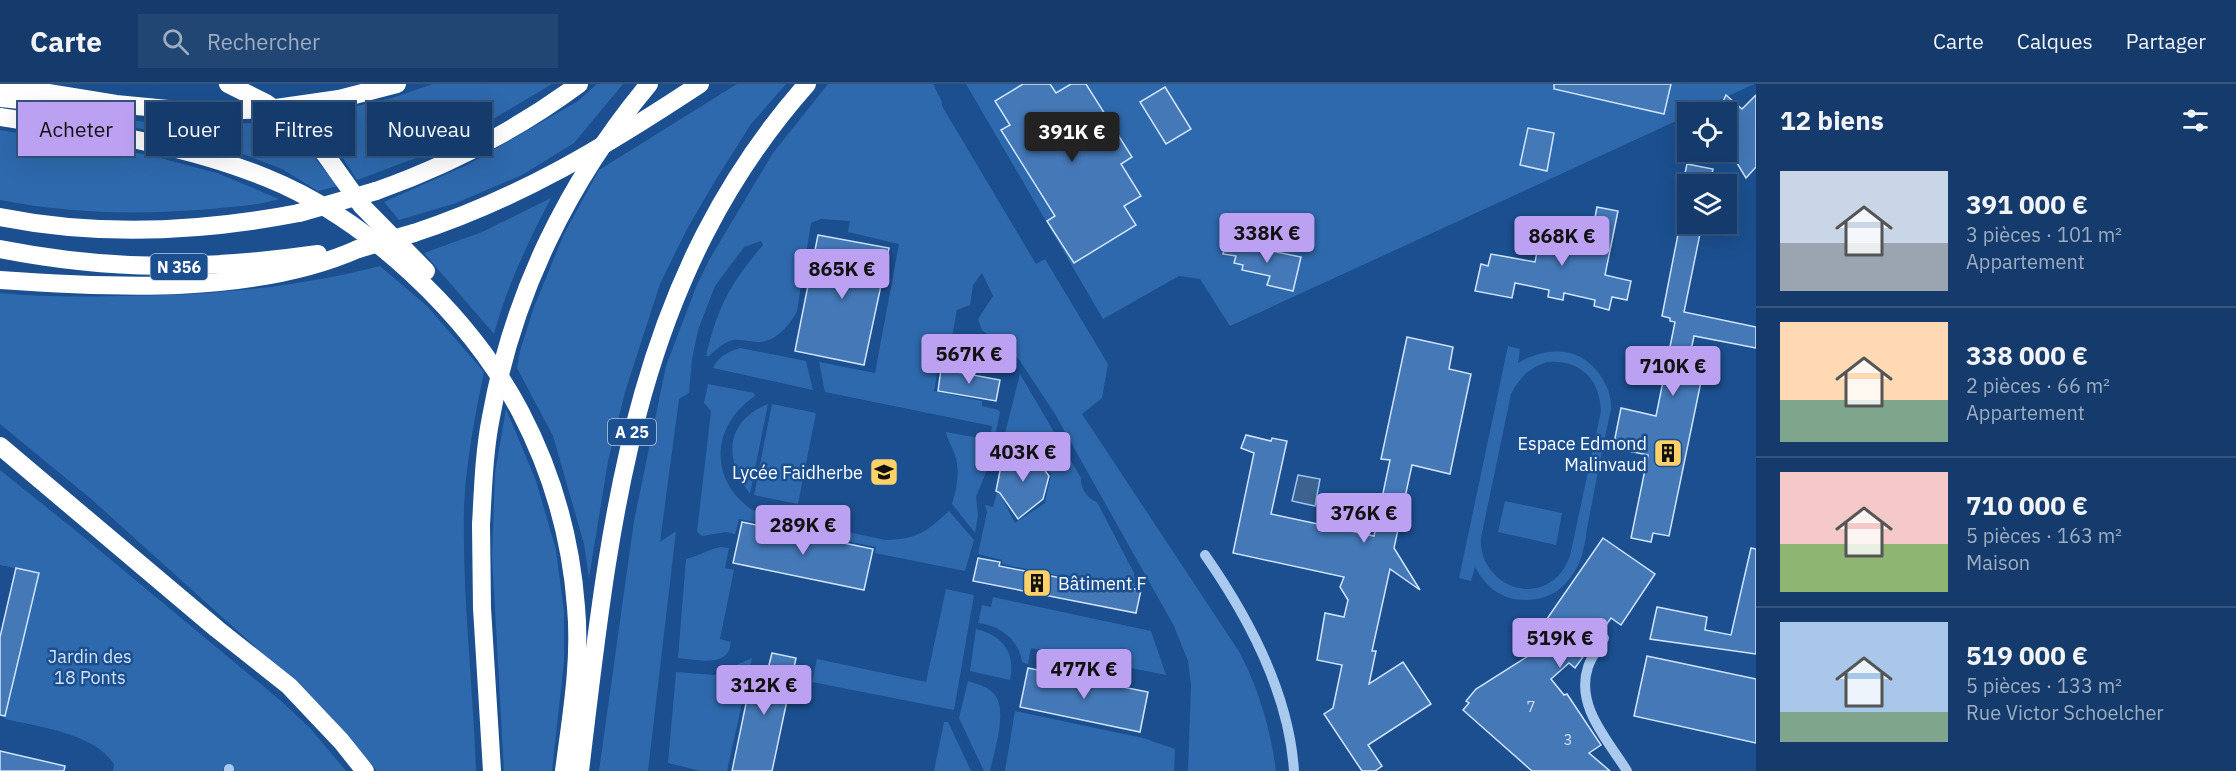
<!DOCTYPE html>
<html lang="fr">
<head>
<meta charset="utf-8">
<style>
	:root { --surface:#143b6b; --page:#214673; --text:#f1f3f6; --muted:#9dadc1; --line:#33557e; --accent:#bca0f2 }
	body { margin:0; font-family:"IBM Plex Sans",sans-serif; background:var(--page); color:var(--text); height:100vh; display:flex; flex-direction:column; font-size:22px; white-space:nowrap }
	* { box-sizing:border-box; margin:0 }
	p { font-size:20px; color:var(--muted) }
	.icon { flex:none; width:33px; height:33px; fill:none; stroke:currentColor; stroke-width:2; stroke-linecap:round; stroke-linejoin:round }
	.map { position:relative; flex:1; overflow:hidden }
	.drawer { display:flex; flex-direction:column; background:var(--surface); width:480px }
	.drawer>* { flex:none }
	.guide { position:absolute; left:18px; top:18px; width:570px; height:54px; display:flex; gap:12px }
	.tools { position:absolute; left:1677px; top:18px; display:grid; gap:12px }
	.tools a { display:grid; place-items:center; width:60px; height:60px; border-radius:0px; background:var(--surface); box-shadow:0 6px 24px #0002,0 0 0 2px var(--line); font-size:30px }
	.price { position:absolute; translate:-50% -51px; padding:0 14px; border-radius:6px; background:var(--accent); color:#111; font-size:20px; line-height:39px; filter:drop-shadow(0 2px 3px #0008) }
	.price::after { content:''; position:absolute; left:50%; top:36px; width:18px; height:14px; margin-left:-9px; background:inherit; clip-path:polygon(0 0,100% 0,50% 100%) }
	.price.current { background:#222; color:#fff }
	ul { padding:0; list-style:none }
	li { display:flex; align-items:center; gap:18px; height:150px; padding:0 24px }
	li+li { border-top:2px solid var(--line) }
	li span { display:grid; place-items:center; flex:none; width:168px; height:120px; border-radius:0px; color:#555 }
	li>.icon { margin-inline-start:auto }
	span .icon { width:72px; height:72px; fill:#fffc; stroke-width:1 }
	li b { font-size:26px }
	h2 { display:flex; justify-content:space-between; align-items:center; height:72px; padding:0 24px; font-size:26px }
	.tag { padding:0 21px; border-radius:0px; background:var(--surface); box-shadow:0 6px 24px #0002,0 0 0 2px var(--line); font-size:21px; line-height:54px }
	.tag.current { background:var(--accent); color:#111 }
	header { display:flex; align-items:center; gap:36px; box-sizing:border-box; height:84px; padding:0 30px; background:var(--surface); border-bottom:2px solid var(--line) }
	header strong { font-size:28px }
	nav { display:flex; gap:33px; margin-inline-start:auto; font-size:21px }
	.search { width:420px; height:54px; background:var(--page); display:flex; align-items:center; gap:15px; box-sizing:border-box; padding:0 21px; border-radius:0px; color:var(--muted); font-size:22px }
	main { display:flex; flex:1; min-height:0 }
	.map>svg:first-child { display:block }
	.green { fill:#2e69ad; fill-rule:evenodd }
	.water { fill:#3c6290; stroke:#9cc4f0; stroke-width:1.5 }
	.building { fill:#4478b7; stroke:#cfe3fa; stroke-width:1.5 }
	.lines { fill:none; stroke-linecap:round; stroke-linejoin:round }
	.minor { stroke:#a9c9ee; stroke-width:10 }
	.highway { stroke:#fff; stroke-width:18 }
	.highway-bridge { stroke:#fff; stroke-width:18 }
	.labels { text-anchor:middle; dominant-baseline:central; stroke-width:5; stroke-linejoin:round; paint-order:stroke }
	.number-label { font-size:15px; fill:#d0dded }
	.shield { fill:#1b4f8f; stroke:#bbcadd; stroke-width:1.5 }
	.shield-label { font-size:16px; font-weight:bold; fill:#fff }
	.poi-label { font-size:18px; fill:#fff; stroke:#1b4f8f; text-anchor:end }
	.park-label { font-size:18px; fill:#cfe3fa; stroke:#1b4f8f }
</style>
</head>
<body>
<header>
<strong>Carte</strong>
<div class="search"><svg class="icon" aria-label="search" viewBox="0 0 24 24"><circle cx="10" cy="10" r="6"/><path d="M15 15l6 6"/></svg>Rechercher</div>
<nav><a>Carte</a><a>Calques</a><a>Partager</a></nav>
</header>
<main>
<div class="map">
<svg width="1756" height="687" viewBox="0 0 1756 687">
	<rect width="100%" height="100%" fill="#1b4f8f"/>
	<g class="green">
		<path d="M433,0H552L483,41L416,74L357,96L334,60L306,34L392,14Z"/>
		<path d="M597,0H623L574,59L522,91L456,119L399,136L384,118L469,80L578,17Z"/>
		<path d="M737,0H786L751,40L715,97L687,145L660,200L625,308L608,377L589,494L584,460L553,352L517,284L520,267L534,223L564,150L599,86Z"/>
		<path d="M828,0H933L942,18V22L1036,180L1045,175L1108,280L1102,314L1082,330L1240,569C1260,609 1270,643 1276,687H1188L1191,601L1188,577L1174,542L1055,330L1018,274L982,246L978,235L993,212L982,189L973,201L970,221L957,226L946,284L938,283L934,307L982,317V322L998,326L1000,328L989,381L976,413L978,431L975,449L952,420C957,404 960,387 955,371C953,363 947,356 946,348L990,356L992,342L825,308L819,278L875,289L899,160L848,148L850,137L821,135L811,139L797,227C790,241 775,259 757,258C749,258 741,255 733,256C724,258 716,266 709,272H706C718,222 730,200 763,161L761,157L744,163L715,202L698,246L692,275L689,309L679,315L660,458L676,447L648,687H599L634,437L666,282L696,203L709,176L773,69Z"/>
		<path d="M966,0H1754L1694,28H1688L1687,32L1230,242L1200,195L1179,192L1103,235Z"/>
		<path d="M52,29L191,42L274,38L307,65L338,102L318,107L282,85L235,67L186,53Z"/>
		<path d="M0,46L149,71L217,89L279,115C257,122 234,122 211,125C139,131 72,130 0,116Z"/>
		<path d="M551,114C528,158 507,202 494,250L424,169L482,148Z"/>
		<path d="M380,182L427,222L484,288C475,332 466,377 464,423C462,511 473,599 476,687H377L322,623L90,414L0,340V209C40,213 79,213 118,212C207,212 294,204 380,182Z"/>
		<path d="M1508,262L1520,265L1518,279C1545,263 1580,261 1600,291C1608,303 1611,311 1611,325C1603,361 1596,398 1589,434C1586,448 1585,466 1579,479C1568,502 1552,516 1526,516C1501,516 1487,504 1475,483L1471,497L1459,494ZM1547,278C1580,275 1600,295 1601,327L1570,472C1567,479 1564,486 1558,492C1527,523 1478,494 1481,454L1511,310C1520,293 1529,284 1547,278Z"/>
		<path d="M740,264L806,277L813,306L713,284C720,271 727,268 740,264Z"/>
		<path d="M1020,290L1081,394C1080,404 1088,415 1097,418L1134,489L1135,502L1116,498L1115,503L1002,480V476L978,470L987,428L985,421L993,423L997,409L1000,410L1015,439L1045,419L1051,391L1030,363L1007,380L998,377Z"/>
		<path d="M708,300L754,309L755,312C708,344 709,402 759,430L886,456C918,455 926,448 949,427L974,456L965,487L875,469L876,463L739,435L735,450L726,448L702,452L697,448L711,327L704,319Z"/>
		<path d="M768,320L750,410C724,376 724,338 768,320Z"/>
		<path d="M772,320L816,329L798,420L754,411Z"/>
		<path d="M506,325L536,397L556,466L564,528V577L552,687H504L492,472L495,389Z"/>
		<path d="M0,386L80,450L281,617L310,644L346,687H237L224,684L223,687H113L114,680C94,649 39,643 5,635L39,489L0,481Z"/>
		<path d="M1505,417L1562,429L1556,461L1498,448Z"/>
		<path d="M720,463L729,464L725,484L734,486L720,555L731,558C730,562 730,565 728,568C720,582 691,575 678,574L686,475C698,472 708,466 720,463Z"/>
		<path d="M946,505L974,511L954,626L812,598L817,575L926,598Z"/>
		<path d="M993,513L1151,547L1166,591L1031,564L1028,580L1022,578C1019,556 1000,541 978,539L982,521L991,523Z"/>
		<path d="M976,545C1002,551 1016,569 1010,596L970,587Z"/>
		<path d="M752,574L727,687H700L668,679L676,588L714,591Z"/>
		<path d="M968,597C977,600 987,602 993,609C1009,624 994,668 990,687H984L959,634Z"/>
		<path d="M1015,627L1143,654L1175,665L1174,687H1005Z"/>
		<path d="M944,638H948L971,687H934Z"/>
	</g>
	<path class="water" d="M1298,391L1320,395L1315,422L1292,417Z"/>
	<g class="building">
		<path d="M1023,0H1050L1056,9L1071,0H1086L1132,73L1121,80L1141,112L1124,122L1136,141L1074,179L1047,137L1055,132L1001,46L1010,41L995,17Z"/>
		<path d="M1554,0H1671L1664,30L1554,5Z"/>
		<path d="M1165,3L1191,45L1166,60L1140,18Z"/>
		<path d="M1726,11L1742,25L1756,11V83L1746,94L1726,61V28H1718Z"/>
		<path d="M1528,44L1554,49L1547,87L1520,81Z"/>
		<path d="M1687,80L1713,85L1710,100H1688L1689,95L1684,94Z"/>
		<path d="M1597,123L1618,127L1605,191L1631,197L1627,216L1612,213L1609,226L1594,222L1595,216L1564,209L1563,216L1548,213L1549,206L1515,199L1512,214L1475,207L1481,180L1488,182L1491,170L1535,178L1541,149L1590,159Z"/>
		<path d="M1680,140H1702L1684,228L1756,243V264L1694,252L1688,280L1693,281L1692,286L1703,288L1669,452L1653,449L1651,458L1631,454L1648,371L1613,364L1621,324L1656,332L1675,238L1670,237V234L1662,232Z"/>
		<path d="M818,151L889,164L864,281L795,267Z"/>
		<path d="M1226,158L1301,173L1293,207L1267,201L1270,192L1242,186L1243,181L1234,179L1236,172L1223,170Z"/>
		<path d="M1407,253L1453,263L1449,285L1471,290L1450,390L1412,381L1394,464L1420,506L1390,485L1372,567H1376L1369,600L1403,578L1431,620L1368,661L1382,682L1375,687H1362L1324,630L1333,624L1342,581L1317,576L1325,529L1344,533L1348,516L1340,503L1344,493L1233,469L1254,369L1241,364L1246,351L1271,357L1272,354L1287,357L1271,430L1374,452L1390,376L1381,375Z"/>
		<path d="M941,285L1000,296L996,317L938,307Z"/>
		<path d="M1029,365L1049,392L1043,415L1018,435L1000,409L996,407L1001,382L1007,381Z"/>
		<path d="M742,438L873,465L864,506L733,479Z"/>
		<path d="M1603,454L1655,490L1621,541L1611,534L1575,584L1569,579L1551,595L1564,611L1567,610L1601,661L1589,669L1610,687H1532L1463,626L1469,619L1466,617L1476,605L1544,562L1533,555Z"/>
		<path d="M1751,464L1756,465V570L1650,555L1657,523L1707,533L1705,546L1731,551Z"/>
		<path d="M978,474L1000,478L999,482L1119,505V502L1141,506L1136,529L973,497Z"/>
		<path d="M16,484L39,489L5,632L0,631V553Z"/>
		<path d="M772,569L796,574L772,687H732L753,586L767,589Z"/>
		<path d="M1647,572L1756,595V659L1634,632Z"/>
		<path d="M1028,584L1148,608L1140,648L1020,623Z"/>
		<path d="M0,667L65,682L64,687H0Z"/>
	</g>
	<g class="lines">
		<g class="minor">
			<path d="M1205,471C1249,534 1289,609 1294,687"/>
			<path d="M1604,554C1599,563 1591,573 1588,583C1575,622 1608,656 1627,687"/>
			<path d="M229,687V685"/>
		</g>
		<g class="highway">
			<path d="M228,0L266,19L300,44L325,70L362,122L426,187"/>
			<path d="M0,1L116,20L199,28"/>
			<path d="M0,14L30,17"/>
			<path d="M339,15L397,0"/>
			<path d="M0,33C90,47 182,59 267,94C368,135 469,231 520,327C552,388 571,455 576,523C581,577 571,633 564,687"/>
			<path d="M376,107C449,81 517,46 579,0"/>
			<path d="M0,133C100,153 200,148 299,129"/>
			<path d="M414,149C521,114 606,62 700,0"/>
			<path d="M0,165C112,187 205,186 318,170"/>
			<path d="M0,196C112,204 254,211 358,165"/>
			<path d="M0,362L217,545L289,602L341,657L365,687"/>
			<path d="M481,441L482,524L492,687"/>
			<path d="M580,687C610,437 632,198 807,0"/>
		</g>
		<g class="highway-bridge">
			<path d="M199,28L269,25L339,15"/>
			<path d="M299,129L376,107"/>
			<path d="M358,165L414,149"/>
			<path d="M481,441C483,405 484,368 491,333C513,209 569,96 649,0"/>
		</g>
	</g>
	<defs>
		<g id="building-square" transform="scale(1.5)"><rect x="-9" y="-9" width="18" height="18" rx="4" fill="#ffd166" stroke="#1b4f8f"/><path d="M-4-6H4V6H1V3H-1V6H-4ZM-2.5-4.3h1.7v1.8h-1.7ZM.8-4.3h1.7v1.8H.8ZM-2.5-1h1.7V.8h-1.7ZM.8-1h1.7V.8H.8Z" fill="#111"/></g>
		<g id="school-square" transform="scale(1.5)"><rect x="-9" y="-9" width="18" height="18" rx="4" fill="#ffd166" stroke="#1b4f8f"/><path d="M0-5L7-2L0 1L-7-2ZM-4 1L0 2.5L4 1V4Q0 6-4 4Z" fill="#111"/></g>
	</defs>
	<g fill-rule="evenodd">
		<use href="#building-square" x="1668" y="369"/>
		<use href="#school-square" x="884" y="388"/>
		<use href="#building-square" x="1037" y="499"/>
	</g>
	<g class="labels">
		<g class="number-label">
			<text x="1531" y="622">7</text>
			<text x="1568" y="655">3</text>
		</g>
		<g class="shield">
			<rect x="150.5" y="170" width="57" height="26" rx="4.5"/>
			<rect x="608" y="335" width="48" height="26" rx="4.5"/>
		</g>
		<g class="shield-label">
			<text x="179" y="183">N 356</text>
			<text x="632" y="348">A 25</text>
		</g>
		<g class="poi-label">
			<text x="1647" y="359">Espace Edmond<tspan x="1647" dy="21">Malinvaud</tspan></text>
			<text x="863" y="388">Lycée Faidherbe</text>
			<text x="1058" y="499" text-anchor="start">Bâtiment F</text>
		</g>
		<g class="park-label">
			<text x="90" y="572">Jardin des<tspan x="90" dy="21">18 Ponts</tspan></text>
		</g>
	</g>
</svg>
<div class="tools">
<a><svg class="icon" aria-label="locate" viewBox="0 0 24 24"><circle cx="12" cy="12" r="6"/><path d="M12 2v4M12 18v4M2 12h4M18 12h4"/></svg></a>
<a><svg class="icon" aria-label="layers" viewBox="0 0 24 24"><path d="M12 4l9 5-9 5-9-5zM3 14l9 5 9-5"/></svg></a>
</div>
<b class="price current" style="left:1072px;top:79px">391K €</b>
<b class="price" style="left:1267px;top:180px">338K €</b>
<b class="price" style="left:1562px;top:183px">868K €</b>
<b class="price" style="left:842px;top:216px">865K €</b>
<b class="price" style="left:969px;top:301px">567K €</b>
<b class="price" style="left:1673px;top:313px">710K €</b>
<b class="price" style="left:1023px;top:399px">403K €</b>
<b class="price" style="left:1364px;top:460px">376K €</b>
<b class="price" style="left:803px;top:472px">289K €</b>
<b class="price" style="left:1560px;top:585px">519K €</b>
<b class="price" style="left:1084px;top:616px">477K €</b>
<b class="price" style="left:764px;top:632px">312K €</b>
<div class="guide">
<a class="tag current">Acheter</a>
<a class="tag">Louer</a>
<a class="tag">Filtres</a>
<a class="tag">Nouveau</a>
</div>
</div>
<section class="drawer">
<h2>12 biens<svg class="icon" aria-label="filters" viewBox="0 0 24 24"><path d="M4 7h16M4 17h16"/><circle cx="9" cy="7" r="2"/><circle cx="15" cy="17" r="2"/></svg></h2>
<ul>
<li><span style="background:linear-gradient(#c9d6e8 60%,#9aa5b1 0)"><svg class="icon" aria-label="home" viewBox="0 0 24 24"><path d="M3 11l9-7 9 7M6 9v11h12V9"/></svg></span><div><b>391 000 €</b><p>3 pièces · 101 m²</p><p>Appartement</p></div></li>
<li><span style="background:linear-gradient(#ffd9b3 65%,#7fa58c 0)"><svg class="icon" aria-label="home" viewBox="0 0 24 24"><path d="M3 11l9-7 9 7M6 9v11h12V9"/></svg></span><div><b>338 000 €</b><p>2 pièces · 66 m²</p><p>Appartement</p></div></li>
<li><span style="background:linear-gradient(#f6c9c9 60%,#8fb573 0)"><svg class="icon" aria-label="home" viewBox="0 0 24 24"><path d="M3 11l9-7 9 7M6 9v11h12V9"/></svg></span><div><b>710 000 €</b><p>5 pièces · 163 m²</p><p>Maison</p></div></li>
<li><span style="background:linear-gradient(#a9c7e8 75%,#7fa58c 0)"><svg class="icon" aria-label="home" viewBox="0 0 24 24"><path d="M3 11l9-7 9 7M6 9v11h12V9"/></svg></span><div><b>519 000 €</b><p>5 pièces · 133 m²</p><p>Rue Victor Schoelcher</p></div></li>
</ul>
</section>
</main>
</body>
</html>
